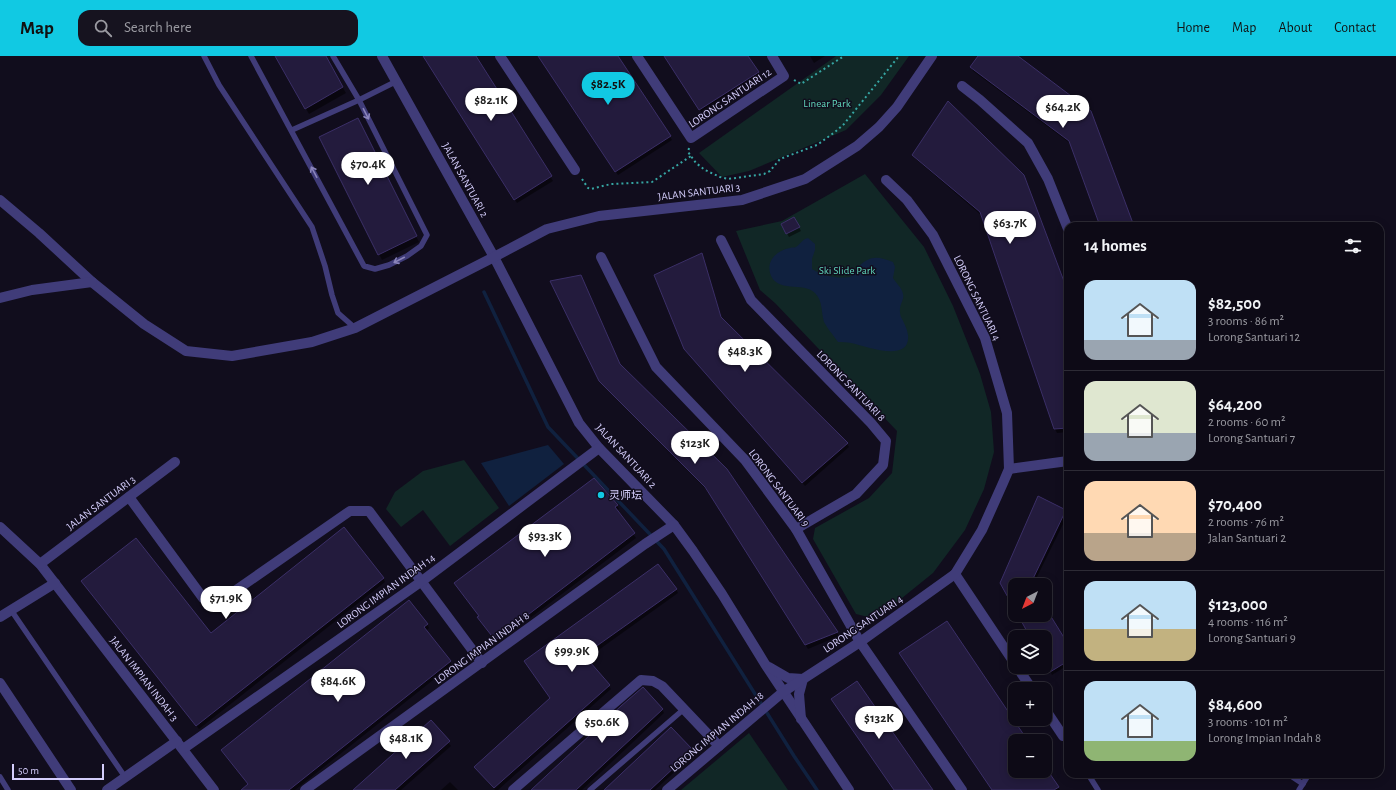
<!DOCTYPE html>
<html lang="en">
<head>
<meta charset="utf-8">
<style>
	:root { --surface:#0d0a16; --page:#16131f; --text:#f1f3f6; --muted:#9a9aa1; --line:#2d2b35; --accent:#11c9e3 }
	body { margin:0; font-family:"Alegreya Sans","Noto Sans SC",sans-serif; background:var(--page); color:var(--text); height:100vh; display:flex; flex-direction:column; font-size:15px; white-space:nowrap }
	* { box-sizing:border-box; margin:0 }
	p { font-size:13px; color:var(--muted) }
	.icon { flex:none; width:22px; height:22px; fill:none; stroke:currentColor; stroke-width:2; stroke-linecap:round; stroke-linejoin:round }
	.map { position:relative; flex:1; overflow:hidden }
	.drawer { position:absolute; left:1064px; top:166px; width:320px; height:556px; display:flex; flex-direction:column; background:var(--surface); border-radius:12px; box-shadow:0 2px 10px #0003,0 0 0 1px var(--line) }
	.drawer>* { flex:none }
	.needle { width:26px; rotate:222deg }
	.fabs { position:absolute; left:1008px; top:522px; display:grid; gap:8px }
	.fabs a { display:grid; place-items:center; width:44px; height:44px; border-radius:8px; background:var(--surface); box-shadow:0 2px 10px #0003,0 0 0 1px var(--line); font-size:20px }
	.scale { position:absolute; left:12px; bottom:10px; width:92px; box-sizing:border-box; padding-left:4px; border:2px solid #d4cdfb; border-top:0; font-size:11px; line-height:14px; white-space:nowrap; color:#d4cdfb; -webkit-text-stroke:3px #110d1d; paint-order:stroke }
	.price { position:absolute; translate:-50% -34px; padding:0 9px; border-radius:14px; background:#fff; color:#222; font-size:13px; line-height:26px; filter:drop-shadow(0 1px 2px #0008) }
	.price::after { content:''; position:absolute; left:50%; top:24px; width:12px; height:9px; margin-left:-6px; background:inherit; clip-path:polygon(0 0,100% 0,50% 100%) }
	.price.current { background:var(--accent); color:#111 }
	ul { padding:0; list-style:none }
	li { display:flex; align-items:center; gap:12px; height:100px; padding:0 20px }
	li+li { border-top:1px solid var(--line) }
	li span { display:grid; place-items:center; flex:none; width:112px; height:80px; border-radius:12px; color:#555 }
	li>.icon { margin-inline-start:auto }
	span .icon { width:48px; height:48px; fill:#fffc; stroke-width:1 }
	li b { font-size:17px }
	h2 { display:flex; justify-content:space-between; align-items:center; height:48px; padding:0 20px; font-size:17px }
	header { display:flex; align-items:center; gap:24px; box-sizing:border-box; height:56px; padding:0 20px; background:var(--accent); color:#111 }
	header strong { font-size:19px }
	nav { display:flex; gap:22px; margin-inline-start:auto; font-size:14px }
	.search { width:280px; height:36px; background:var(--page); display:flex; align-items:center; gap:10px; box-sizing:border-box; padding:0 14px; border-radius:12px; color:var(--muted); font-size:15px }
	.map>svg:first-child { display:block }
	.green { fill:#112726 }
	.water { fill:#10213f }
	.shadow { fill:#0007 }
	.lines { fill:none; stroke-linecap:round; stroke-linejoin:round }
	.stream { stroke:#10213f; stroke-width:3.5 }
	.building { fill:#231b3d; stroke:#3b2f67 }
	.path { stroke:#36a6a3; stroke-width:2; stroke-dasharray:2 3; stroke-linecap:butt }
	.service { stroke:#403c79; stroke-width:5.5 }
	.minor { stroke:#403c79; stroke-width:10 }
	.oneway { stroke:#8a84ba }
	.poi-dot { fill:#11c9e3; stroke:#110d1d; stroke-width:1.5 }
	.labels { text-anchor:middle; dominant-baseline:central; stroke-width:3; stroke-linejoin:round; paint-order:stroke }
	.street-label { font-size:11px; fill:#d4cdfb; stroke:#110d1d }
	.park-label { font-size:11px; fill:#60d5ba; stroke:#110d1d }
	.poi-label { font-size:11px; fill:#d4cdfb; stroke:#110d1d; text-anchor:start }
</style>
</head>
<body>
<header>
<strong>Map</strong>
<div class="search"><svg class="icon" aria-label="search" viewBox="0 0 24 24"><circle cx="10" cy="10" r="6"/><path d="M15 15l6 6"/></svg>Search here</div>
<nav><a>Home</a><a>Map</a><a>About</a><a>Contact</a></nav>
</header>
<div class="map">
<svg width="1396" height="734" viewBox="0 0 1396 734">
	<rect width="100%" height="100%" fill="#110d1d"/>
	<g class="green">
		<path d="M836,0H909L881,39L846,74L749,115L722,121L699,97Z"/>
		<path d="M865,118L924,191L953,250L980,318L991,356L994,396L984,433L965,474L933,517L876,563L856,558L813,483L815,472L869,442L892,417L897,375L775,247L760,234L736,175L782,165Z"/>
		<path d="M464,404L499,452L450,490L423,454L401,471L386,453L395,436L423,415Z"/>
		<path d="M749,677L788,734H681Z"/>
	</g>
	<g class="water">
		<path d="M808,182L815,188V194L812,203V213C824,220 836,223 850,221C853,218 855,214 858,211C870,199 878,200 893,206L895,211L893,222C896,227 902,232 903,238C905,245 897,249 901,261C904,267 907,272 908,279C911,308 865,290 851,287C847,286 842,286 838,286C834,280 827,272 824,266C821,256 823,245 815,237C803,225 776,238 770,217C769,212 769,208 772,203C776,197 783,193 790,192C792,191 794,192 796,191C801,188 801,184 808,182Z"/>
		<path d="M548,389L564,408L509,450L481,407Z"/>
	</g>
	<g class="shadow">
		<path d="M276,0H324L346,37L309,58Z"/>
		<path d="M424,0H474L553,125L517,147Z"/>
		<path d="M539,0H617L672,84L618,119Z"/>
		<path d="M664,0H747L760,20L702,57Z"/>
		<path d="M810,0H825L814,7Z"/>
		<path d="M979,0H1017L1091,56L1133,170H1101L1071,88L973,15L971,11Z"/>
		<path d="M948,47L1068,236V376L1057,377L1055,373L981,159L916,103L914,99Z"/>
		<path d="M361,69L419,186L382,204L320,82Z"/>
		<path d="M794,162L801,175L789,181L782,168Z"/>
		<path d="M702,198L722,263L847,388L849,391L805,430L685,292Z"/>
		<path d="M620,309L726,413L839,580L808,593L708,435L602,328Z"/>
		<path d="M594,423L617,450L619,453L617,455L636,482L497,587L478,561Z"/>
		<path d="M1066,455L1068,458L1033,529H1015V552L1001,527Z"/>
		<path d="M383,522L385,526L199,673L82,525L210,578Z"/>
		<path d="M676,533L678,537L586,603L611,633L498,734H495L477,714L551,643L527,609Z"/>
		<path d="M1045,553L1068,590V609L1052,619L1045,605V581H1031L1019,559H1045Z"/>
		<path d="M427,568L429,572L426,575L452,609L295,734H247Z"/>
		<path d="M902,601L1027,685H1015V715H1045V712L1060,734H993Z"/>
		<path d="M662,653L664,657L582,734H532Z"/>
		<path d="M431,666L451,690L401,734H354Z"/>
		<path d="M692,694L694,698L655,734H606Z"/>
		<path d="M450,726L458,734H441Z"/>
	</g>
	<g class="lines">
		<path class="stream" d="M484,236L548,371L664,493L794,700L817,734"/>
	</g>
	<g class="building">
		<path d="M275,0H326L343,31L305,53Z"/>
		<path d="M423,0H476L552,120L514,144Z"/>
		<path d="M538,0H618L671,80L615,116Z"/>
		<path d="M664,0H748L759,16L699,54Z"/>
		<path d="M978,0H1018L1091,55L1134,170H1100L1069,85L970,11Z"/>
		<path d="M948,45L1024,119L1068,236V372L1054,373L980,156L912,99Z"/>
		<path d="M358,62L417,180L378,199L319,81Z"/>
		<path d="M794,161L800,171L786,178L781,168Z"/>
		<path d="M702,197L721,261L848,387L802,427L684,293L654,219Z"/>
		<path d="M581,219L620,308L727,413L838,576L805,589L705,431L599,325L550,225Z"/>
		<path d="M594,422L618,449L615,451L635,477L495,584L477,561L479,560L454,527Z"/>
		<path d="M1038,440L1066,454L1030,529H1015V554L1000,527Z"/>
		<path d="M344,471L384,522L196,670L81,525L136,482L211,577Z"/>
		<path d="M658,508L677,533L584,599L610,629L494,732L474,711L550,642L524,605Z"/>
		<path d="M409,544L428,568L424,571L451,605L289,734H241L248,728L221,694Z"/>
		<path d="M1018,559H1050L1068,588V605L1050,616L1045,607V581H1030Z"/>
		<path d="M947,565L1028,685H1015V715H1048L1059,731L1054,734H992L899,597Z"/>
		<path d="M857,625L933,734H894L831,643Z"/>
		<path d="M643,631L663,653L576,734H531L621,650Z"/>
		<path d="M431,664L450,685L395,734H353Z"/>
		<path d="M671,671L693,694L650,734H604Z"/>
	</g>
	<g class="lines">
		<g class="path">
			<path d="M794,24L801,28L844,0"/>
			<path d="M689,92L688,96L696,107L705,114L720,121L728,123L764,118L770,115L780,103L817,89L835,76L844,68L899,0"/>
			<path d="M582,123L588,132L591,133L611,128L652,126L691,100"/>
		</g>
		<g class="service">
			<path d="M204,0L219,29L312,171L325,210L332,239L338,257L355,272"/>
			<path d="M251,0L364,210L375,213L389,209L407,200L421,190L427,179L359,44L333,0"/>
			<path d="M292,74L359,44L397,25"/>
			<path d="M11,554L125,721"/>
			<path d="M1088,718L1098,734"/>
			<path d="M1288,718L1303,728"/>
			<path d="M0,721L8,734"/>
			<path d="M590,734L684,653"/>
			<path d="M1299,734L1309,718"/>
		</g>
		<g class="minor">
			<path d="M382,0L494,201L579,367L599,392L674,469L693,495L722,538L765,608L849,734"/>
			<path d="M500,0L575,114"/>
			<path d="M637,0L691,82L784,20L772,0"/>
			<path d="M962,30L980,44L1028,87L1048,123L1068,173"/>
			<path d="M0,144L39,177L92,226L144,268L186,295L232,300L312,286L355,272L494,201L547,173L599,160L742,144L805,123L857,90L879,71L897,51L932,0"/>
			<path d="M721,184L751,244L871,367L886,385L883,409L856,438L796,473"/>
			<path d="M601,201L656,311L745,404L796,473L860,586L962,734"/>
			<path d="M0,242L32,234L92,226"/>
			<path d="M1009,413L1068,405"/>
			<path d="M129,441L203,542L216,548L350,455H369L482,607"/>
			<path d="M0,471L40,508L214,734"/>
			<path d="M40,508L175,406"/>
			<path d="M955,518L1015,608"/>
			<path d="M0,561L55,527"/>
			<path d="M769,611L788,622L803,623L799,638L801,663"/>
			<path d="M1017,611L1032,633"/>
			<path d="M0,627L71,734"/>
			<path d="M1045,653L1063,680"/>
			<path d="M183,693L422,525L599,392"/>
			<path d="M107,734L177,685"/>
			<path d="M305,734L645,488L674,469"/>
			<path d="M513,734L641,624L653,625L662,630L719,690"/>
			<path d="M667,734L783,636L860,586L955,518L982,474L1003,427L1009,413L1007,357L985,282L933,179L907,144L886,124"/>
		</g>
	</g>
	<defs><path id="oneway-shaft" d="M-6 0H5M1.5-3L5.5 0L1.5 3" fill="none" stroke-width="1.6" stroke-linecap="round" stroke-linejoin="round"/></defs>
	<g class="oneway">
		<use href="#oneway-shaft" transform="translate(366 58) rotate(63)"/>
		<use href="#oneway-shaft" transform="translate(314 116) rotate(-118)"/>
		<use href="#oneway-shaft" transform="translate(399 204) rotate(153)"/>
	</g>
	<circle class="poi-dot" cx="601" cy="439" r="4"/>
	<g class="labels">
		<g class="street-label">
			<text transform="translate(730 42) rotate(-34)">LORONG SANTUARI 12</text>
			<text transform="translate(465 124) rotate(61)">JALAN SANTUARI 2</text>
			<text transform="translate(699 136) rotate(-7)">JALAN SANTUARI 3</text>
			<text transform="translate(977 242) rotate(64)">LORONG SANTUARI 4</text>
			<text transform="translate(851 330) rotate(46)">LORONG SANTUARI 8</text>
			<text transform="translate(626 400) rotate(47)">JALAN SANTUARI 2</text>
			<text transform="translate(779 432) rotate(53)">LORONG SANTUARI 9</text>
			<text transform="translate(101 447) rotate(-37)">JALAN SANTUARI 3</text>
			<text transform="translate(386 535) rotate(-36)">LORONG IMPIAN INDAH 14</text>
			<text transform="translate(863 568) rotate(-34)">LORONG SANTUARI 4</text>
			<text transform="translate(482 592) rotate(-36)">LORONG IMPIAN INDAH 8</text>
			<text transform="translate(144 623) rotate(52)">JALAN IMPIAN INDAH 3</text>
			<text transform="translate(717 676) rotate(-40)">LORONG IMPIAN INDAH 18</text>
		</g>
		<g class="park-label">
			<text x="827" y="47">Linear Park</text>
			<text x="847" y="214">Ski Slide Park</text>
		</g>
		<g class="poi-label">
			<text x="609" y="439">灵师坛</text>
		</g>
	</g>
</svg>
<div class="fabs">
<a><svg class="needle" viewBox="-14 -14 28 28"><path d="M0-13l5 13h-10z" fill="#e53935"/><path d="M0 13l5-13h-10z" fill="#9a9aa1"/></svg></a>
<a><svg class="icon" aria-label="layers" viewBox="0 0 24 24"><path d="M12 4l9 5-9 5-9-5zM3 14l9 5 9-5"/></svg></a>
<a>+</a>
<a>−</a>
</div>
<div class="scale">50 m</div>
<b class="price current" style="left:608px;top:50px">$82.5K</b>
<b class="price" style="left:491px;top:66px">$82.1K</b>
<b class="price" style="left:1063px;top:73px">$64.2K</b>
<b class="price" style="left:368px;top:130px">$70.4K</b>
<b class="price" style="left:1010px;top:189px">$63.7K</b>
<b class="price" style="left:745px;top:317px">$48.3K</b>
<b class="price" style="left:695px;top:409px">$123K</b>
<b class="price" style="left:545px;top:502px">$93.3K</b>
<b class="price" style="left:226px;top:564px">$71.9K</b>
<b class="price" style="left:572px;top:617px">$99.9K</b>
<b class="price" style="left:338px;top:647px">$84.6K</b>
<b class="price" style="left:879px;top:684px">$132K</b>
<b class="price" style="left:602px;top:688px">$50.6K</b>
<b class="price" style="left:406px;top:704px">$48.1K</b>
<section class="drawer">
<h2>14 homes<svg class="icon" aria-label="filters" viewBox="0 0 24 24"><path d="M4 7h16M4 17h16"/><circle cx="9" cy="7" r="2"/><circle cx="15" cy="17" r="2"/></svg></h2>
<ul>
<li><span style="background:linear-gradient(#bfe0f5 75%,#9aa5b1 0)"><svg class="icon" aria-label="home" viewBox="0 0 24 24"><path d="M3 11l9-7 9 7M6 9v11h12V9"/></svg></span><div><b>$82,500</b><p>3 rooms · 86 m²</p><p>Lorong Santuari 12</p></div></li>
<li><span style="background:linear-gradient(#dfe7d0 65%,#9aa5b1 0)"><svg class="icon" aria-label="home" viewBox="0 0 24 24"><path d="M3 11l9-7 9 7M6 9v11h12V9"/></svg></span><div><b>$64,200</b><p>2 rooms · 60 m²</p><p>Lorong Santuari 7</p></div></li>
<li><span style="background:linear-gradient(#ffd9b3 65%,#b9a48a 0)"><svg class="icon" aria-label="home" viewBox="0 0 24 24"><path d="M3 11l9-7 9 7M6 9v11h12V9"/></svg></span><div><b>$70,400</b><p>2 rooms · 76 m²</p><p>Jalan Santuari 2</p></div></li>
<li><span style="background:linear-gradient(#bfe0f5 60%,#c2b280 0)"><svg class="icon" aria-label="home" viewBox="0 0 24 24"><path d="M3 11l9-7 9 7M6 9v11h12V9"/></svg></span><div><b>$123,000</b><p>4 rooms · 116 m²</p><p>Lorong Santuari 9</p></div></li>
<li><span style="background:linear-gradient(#bfe0f5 75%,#8fb573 0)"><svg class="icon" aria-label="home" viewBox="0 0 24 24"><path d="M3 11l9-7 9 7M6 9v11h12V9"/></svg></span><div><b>$84,600</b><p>3 rooms · 101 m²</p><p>Lorong Impian Indah 8</p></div></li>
</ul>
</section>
</div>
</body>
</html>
